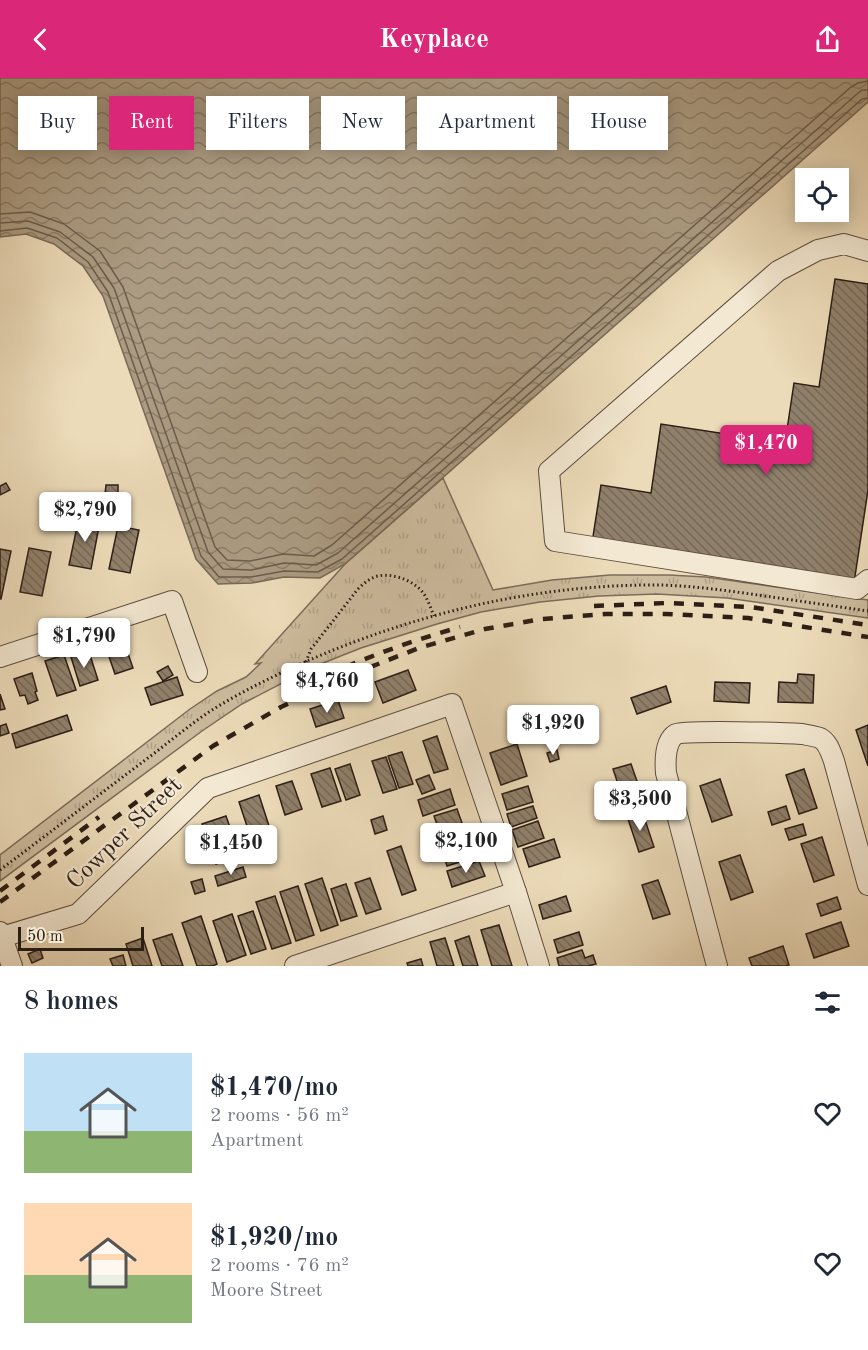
<!DOCTYPE html>
<html lang="en">
<head>
<meta charset="utf-8">
<style>
	:root { --surface:#fff; --page:#f6f6f7; --text:#1f2937; --muted:#747a83; --accent:#db2777 }
	body { margin:0; font-family:"Old Standard TT",serif; background:var(--page); color:var(--text); height:100vh; display:flex; flex-direction:column; font-size:22px; white-space:nowrap }
	* { box-sizing:border-box; margin:0 }
	p { font-size:20px; color:var(--muted) }
	.icon { flex:none; width:33px; height:33px; fill:none; stroke:currentColor; stroke-width:2; stroke-linecap:round; stroke-linejoin:round }
	.map { position:relative; height:888px; overflow:hidden }
	.side { display:flex; flex-direction:column; background:var(--surface); flex:1 }
	.side>* { flex:none }
	.top-card { position:absolute; left:18px; top:18px; width:832px; height:54px; display:flex; gap:12px }
	.controls { position:absolute; left:795px; top:90px; display:grid; gap:12px }
	.controls a { display:grid; place-items:center; width:54px; height:54px; border-radius:0px; background:var(--surface); box-shadow:0 3px 15px #0003; font-size:30px }
	.scale { position:absolute; left:18px; bottom:15px; width:126px; box-sizing:border-box; padding-left:6px; border:3px solid #2d1e16; border-top:0; font-size:16px; line-height:21px; white-space:nowrap; color:#2d1e16; -webkit-text-stroke:4px #f3e8d2; paint-order:stroke }
	.price { position:absolute; translate:-50% -51px; padding:0 14px; border-radius:6px; background:#fff; color:#222; font-size:20px; line-height:39px; filter:drop-shadow(0 2px 3px #0008) }
	.price::after { content:''; position:absolute; left:50%; top:36px; width:18px; height:14px; margin-left:-9px; background:inherit; clip-path:polygon(0 0,100% 0,50% 100%) }
	.price.on { background:var(--accent); color:#fff }
	ul { padding:0; list-style:none }
	li { display:flex; align-items:center; gap:18px; height:150px; padding:0 24px }
	li span { display:grid; place-items:center; flex:none; width:168px; height:120px; border-radius:0px; color:#555 }
	li>.icon { margin-inline-start:auto }
	span .icon { width:72px; height:72px; fill:#fffc; stroke-width:1 }
	li b { font-size:26px }
	h2 { display:flex; justify-content:space-between; align-items:center; height:72px; padding:0 24px; font-size:26px }
	.tag { padding:0 21px; border-radius:0px; background:var(--surface); box-shadow:0 3px 15px #0003; font-size:21px; line-height:54px }
	.tag.on { background:var(--accent); color:#fff }
	header { display:flex; justify-content:space-between; align-items:center; height:78px; padding:0 24px; background:var(--accent); color:#fff; font-size:27px; font-weight:600 }
	.map>svg:first-child { display:block }
	.park { fill:url(#park-tufts); stroke:#7c6c5a; stroke-width:1.5 }
	.water { fill:url(#water-waves); stroke:#796957; stroke-width:1.5 }
	.lines { fill:none; stroke-linecap:round; stroke-linejoin:round }
	.shore { stroke:#6c5c4c; stroke-width:1.5 }
	.building { fill:url(#building-back-hatch); stroke:#2d1e16; stroke-width:1.5 }
	.minor-casing { stroke:#5d4d3f; stroke-width:22 }
	.path { stroke:#2d1e16; stroke-width:3; stroke-dasharray:1.5 3; stroke-linecap:butt }
	.minor { stroke:#f3e8d2; stroke-width:20 }
	.rail { stroke:#2d1e16; stroke-width:4.5; stroke-dasharray:10 10; stroke-linecap:butt }
	.labels { text-anchor:middle; dominant-baseline:central; stroke-width:4.5; stroke-linejoin:round; paint-order:stroke }
	.street-label { font-size:24px; fill:#2d1e16; stroke:#f3e8d2 }
</style>
</head>
<body>
<header><svg class="icon" aria-label="back" viewBox="0 0 24 24"><path d="M15 5l-7 7 7 7"/></svg>Keyplace<svg class="icon" aria-label="share" viewBox="0 0 24 24"><path d="M12 15V3M7 8l5-5 5 5M5 13v7h14v-7"/></svg></header>
<div class="map">
<svg width="868" height="888" viewBox="0 0 868 888">
	<defs>
		<pattern id="park-tufts" width="24" height="20" patternUnits="userSpaceOnUse" patternTransform="scale(1.5)"><rect width="24" height="20" fill="#ccbb9d"/><path d="M3 7l-1-3M5 7V3M7 7l1-3M15 17l-1-3M17 17v-4M19 17l1-3" fill="none" stroke="#b0a086"/></pattern>
		<pattern id="water-waves" width="16" height="10" patternUnits="userSpaceOnUse" patternTransform="scale(1.5)"><rect width="16" height="10" fill="#ab9b82"/><path d="M0 5q4-4 8 0t8 0" fill="none" stroke="#8c7e69"/></pattern>
		<pattern id="building-back-hatch" width="6" height="6" patternUnits="userSpaceOnUse" patternTransform="scale(1.5)"><rect width="6" height="6" fill="#90806b"/><path d="M-1 5l2 2M0 0l6 6M5-1l2 2" fill="none" stroke="#766857"/></pattern>
	</defs>
	<rect width="100%" height="100%" fill="#ecdbb9"/>
	<filter id="stains"><feTurbulence type="fractalNoise" baseFrequency=".00333" numOctaves="4"/><feColorMatrix values="0 0 0 0 .2 0 0 0 0 .09 0 0 0 0 .02 0 0 0 .5 -.17"/></filter>
	<radialGradient id="worn" r=".72"><stop offset=".6" stop-color="#630" stop-opacity="0"/><stop offset="1" stop-color="#630" stop-opacity=".3"/></radialGradient>
	<path class="park" d="M443,400L493,512L552,502L610,497H669L706,499L868,522V540L727,520L657,516L599,518L540,524L481,534L437,546L361,570L313,589L242,626L202,653L0,803V777L190,631L217,613L246,599L261,585L255,586L345,486Z"/>
	<path class="water" d="M0,0H868V24L345,486L320,500L284,499L252,505L218,506L196,481L103,218L83,188L54,166L26,156L0,159Z"/>
	<g class="lines">
		<g class="shore">
			<path d="M0,136L30,134L64,146L100,173L123,209L215,469L227,482L250,483L283,476L314,478L332,467L851,9L858,5L868,3"/>
			<path d="M0,145L28,143L60,154L93,179L114,210L208,474L223,491L251,492L284,485L316,487L338,475L857,16L862,12H868"/>
			<path d="M0,153L27,150L57,160L88,184L108,214L201,478L219,499H251L284,493L318,494L342,481L862,21L868,20"/>
		</g>
	</g>
	<g class="building">
		<path d="M835,201L868,206V412L854,505L592,465L601,407L651,415L661,346L785,365L794,305L819,309Z"/>
		<path d="M6,405L10,412L0,417V408Z"/>
		<path d="M106,407H118V417L105,416Z"/>
		<path d="M79,439L100,443L91,491L69,487Z"/>
		<path d="M46,440L58,442L59,445L58,449L57,450L45,448L44,444Z"/>
		<path d="M118,448L139,452L130,495L109,491Z"/>
		<path d="M29,470L51,474L42,518L20,514Z"/>
		<path d="M0,471L11,473L1,521H0Z"/>
		<path d="M122,558L133,590L115,596L104,564Z"/>
		<path d="M89,574L98,602L80,608L71,579Z"/>
		<path d="M64,577L76,612L57,618L45,583Z"/>
		<path d="M168,588L173,597L163,603L157,594Z"/>
		<path d="M408,592L416,612L383,625L375,604Z"/>
		<path d="M32,595L37,613L35,614L38,622L28,626L25,617L20,618L14,601Z"/>
		<path d="M798,596L814,597L813,625L778,624L779,604L797,605Z"/>
		<path d="M177,599L183,617L151,627L145,610Z"/>
		<path d="M715,604L750,605L749,625L714,623Z"/>
		<path d="M666,608L671,624L637,636L631,620Z"/>
		<path d="M0,616L5,631L0,632Z"/>
		<path d="M338,622L344,640L316,649L310,631Z"/>
		<path d="M67,637L72,652L16,670L12,656Z"/>
		<path d="M6,646L9,655L0,658V648Z"/>
		<path d="M868,647V688L856,652Z"/>
		<path d="M437,658L448,691L434,695L423,663Z"/>
		<path d="M517,666L527,698L501,707L490,675Z"/>
		<path d="M557,672L559,681L550,684L547,675Z"/>
		<path d="M402,674L413,706L399,710L388,678Z"/>
		<path d="M386,679L397,711L383,715L372,683Z"/>
		<path d="M350,686L360,717L346,722L335,691Z"/>
		<path d="M631,686L638,706L620,712L613,691Z"/>
		<path d="M330,690L341,723L322,729L311,696Z"/>
		<path d="M804,691L817,730L799,736L786,697Z"/>
		<path d="M429,697L435,711L422,716L416,702Z"/>
		<path d="M720,701L732,737L712,744L700,708Z"/>
		<path d="M292,703L302,731L285,737L276,708Z"/>
		<path d="M528,708L533,724L507,732L502,716Z"/>
		<path d="M450,711L455,727L423,738L418,722Z"/>
		<path d="M259,717L269,748L249,754L239,724Z"/>
		<path d="M533,728L537,740L511,749L507,736Z"/>
		<path d="M786,728L790,741L772,747L768,734Z"/>
		<path d="M457,731L462,745L439,752L434,738Z"/>
		<path d="M642,733L654,769L639,774L627,738Z"/>
		<path d="M226,738L240,778L216,786L202,746Z"/>
		<path d="M383,738L387,752L375,756L371,742Z"/>
		<path d="M538,743L544,760L518,769L512,752Z"/>
		<path d="M803,746L806,757L789,762L785,751Z"/>
		<path d="M464,748L470,764L443,772L438,757Z"/>
		<path d="M822,759L834,797L814,804L801,766Z"/>
		<path d="M554,761L560,779L529,789L523,771Z"/>
		<path d="M401,768L416,812L402,817L387,773Z"/>
		<path d="M473,768L476,779L447,788L444,778Z"/>
		<path d="M740,777L753,814L731,822L719,784Z"/>
		<path d="M479,783L485,798L452,809L447,793Z"/>
		<path d="M243,789L246,799L218,808L215,798Z"/>
		<path d="M322,800L338,847L321,853L305,806Z"/>
		<path d="M370,800L381,831L366,836L355,805Z"/>
		<path d="M202,801L205,813L195,816L191,804Z"/>
		<path d="M658,802L670,836L653,841L642,807Z"/>
		<path d="M346,806L357,838L341,843L331,811Z"/>
		<path d="M298,808L314,857L296,863L280,814Z"/>
		<path d="M275,818L291,865L272,871L256,824Z"/>
		<path d="M566,818L571,833L543,841L539,827Z"/>
		<path d="M837,819L841,831L821,838L817,826Z"/>
		<path d="M253,833L266,871L251,876L238,838Z"/>
		<path d="M232,836L246,877L227,884L213,843Z"/>
		<path d="M201,838L217,886L212,888H197L182,845Z"/>
		<path d="M841,844L849,868L814,880L806,856Z"/>
		<path d="M499,847L512,888H492L481,852Z"/>
		<path d="M579,854L583,867L558,875L554,862Z"/>
		<path d="M172,856L183,888H162L153,862Z"/>
		<path d="M469,858L478,888H463L455,863Z"/>
		<path d="M143,860L152,888H133L126,866Z"/>
		<path d="M445,860L454,888H437L430,864Z"/>
		<path d="M783,868L789,887L785,888H752L749,880Z"/>
		<path d="M40,871L43,880L32,885L28,876Z"/>
		<path d="M582,872L585,880L593,877L596,886L588,888H559L557,880Z"/>
		<path d="M123,877L126,888H113L110,881Z"/>
		<path d="M421,881L423,888H408L407,885Z"/>
	</g>
	<g class="lines">
		<g class="minor-casing">
			<g id="minor">
				<path d="M868,173L844,166L818,172L778,193L549,393L555,463L857,511L868,502"/>
				<path d="M0,579L172,523L197,594"/>
				<path d="M0,854L12,888"/>
				<path d="M2,859L78,836L208,710L452,626L516,814L539,888"/>
				<path d="M295,888L516,814"/>
				<path d="M717,888L666,695C665,683 665,663 676,656C683,652 787,655 802,656C807,657 815,658 820,660C828,664 831,675 834,683L868,807"/>
			</g>
		</g>
		<g class="path">
			<path d="M306,584L311,571L358,511C364,505 370,500 378,498C394,495 415,503 424,516C428,522 431,531 434,538"/>
			<path d="M0,792C48,756 96,719 144,683C167,666 189,647 212,632C244,612 280,595 314,580C425,533 540,506 661,507C695,508 730,513 765,518C799,523 834,528 868,533"/>
		</g>
		<use href="#minor" class="minor"/>
		<g class="rail">
			<path d="M594,528L667,525L750,529L868,547"/>
			<path d="M328,597C371,577 415,562 460,549"/>
			<path d="M0,813L99,739"/>
			<path d="M0,824L213,668L281,629L355,595L419,570L485,551L542,541L605,536H666L748,540L868,559"/>
		</g>
	</g>
	<g class="labels">
		<g class="street-label">
			<text transform="translate(125 756) rotate(-44)">Cowper Street</text>
		</g>
	</g>
	<rect width="100%" height="100%" filter="url(#stains)"/>
	<rect width="100%" height="100%" fill="url(#worn)"/>
</svg>
<div class="controls">
<a><svg class="icon" aria-label="locate" viewBox="0 0 24 24"><circle cx="12" cy="12" r="6"/><path d="M12 2v4M12 18v4M2 12h4M18 12h4"/></svg></a>
</div>
<div class="scale">50 m</div>
<b class="price on" style="left:766px;top:398px">$1,470</b>
<b class="price" style="left:85px;top:465px">$2,790</b>
<b class="price" style="left:84px;top:591px">$1,790</b>
<b class="price" style="left:327px;top:636px">$4,760</b>
<b class="price" style="left:553px;top:678px">$1,920</b>
<b class="price" style="left:640px;top:754px">$3,500</b>
<b class="price" style="left:466px;top:796px">$2,100</b>
<b class="price" style="left:231px;top:798px">$1,450</b>
<div class="top-card">
<a class="tag">Buy</a>
<a class="tag on">Rent</a>
<a class="tag">Filters</a>
<a class="tag">New</a>
<a class="tag">Apartment</a>
<a class="tag">House</a>
</div>
</div>
<section class="side">
<h2>8 homes<svg class="icon" aria-label="filters" viewBox="0 0 24 24"><path d="M4 7h16M4 17h16"/><circle cx="9" cy="7" r="2"/><circle cx="15" cy="17" r="2"/></svg></h2>
<ul>
<li><span style="background:linear-gradient(#bfe0f5 65%,#8fb573 0)"><svg class="icon" aria-label="home" viewBox="0 0 24 24"><path d="M3 11l9-7 9 7M6 9v11h12V9"/></svg></span><div><b>$1,470/mo</b><p>2 rooms · 56 m²</p><p>Apartment</p></div><svg class="icon" aria-label="heart" viewBox="0 0 24 24"><path d="M12 20l-8-8c-3-5 5-10 8-4 3-6 11-1 8 4z"/></svg></li>
<li><span style="background:linear-gradient(#ffd9b3 60%,#8fb573 0)"><svg class="icon" aria-label="home" viewBox="0 0 24 24"><path d="M3 11l9-7 9 7M6 9v11h12V9"/></svg></span><div><b>$1,920/mo</b><p>2 rooms · 76 m²</p><p>Moore Street</p></div><svg class="icon" aria-label="heart" viewBox="0 0 24 24"><path d="M12 20l-8-8c-3-5 5-10 8-4 3-6 11-1 8 4z"/></svg></li>
</ul>
</section>
</body>
</html>
